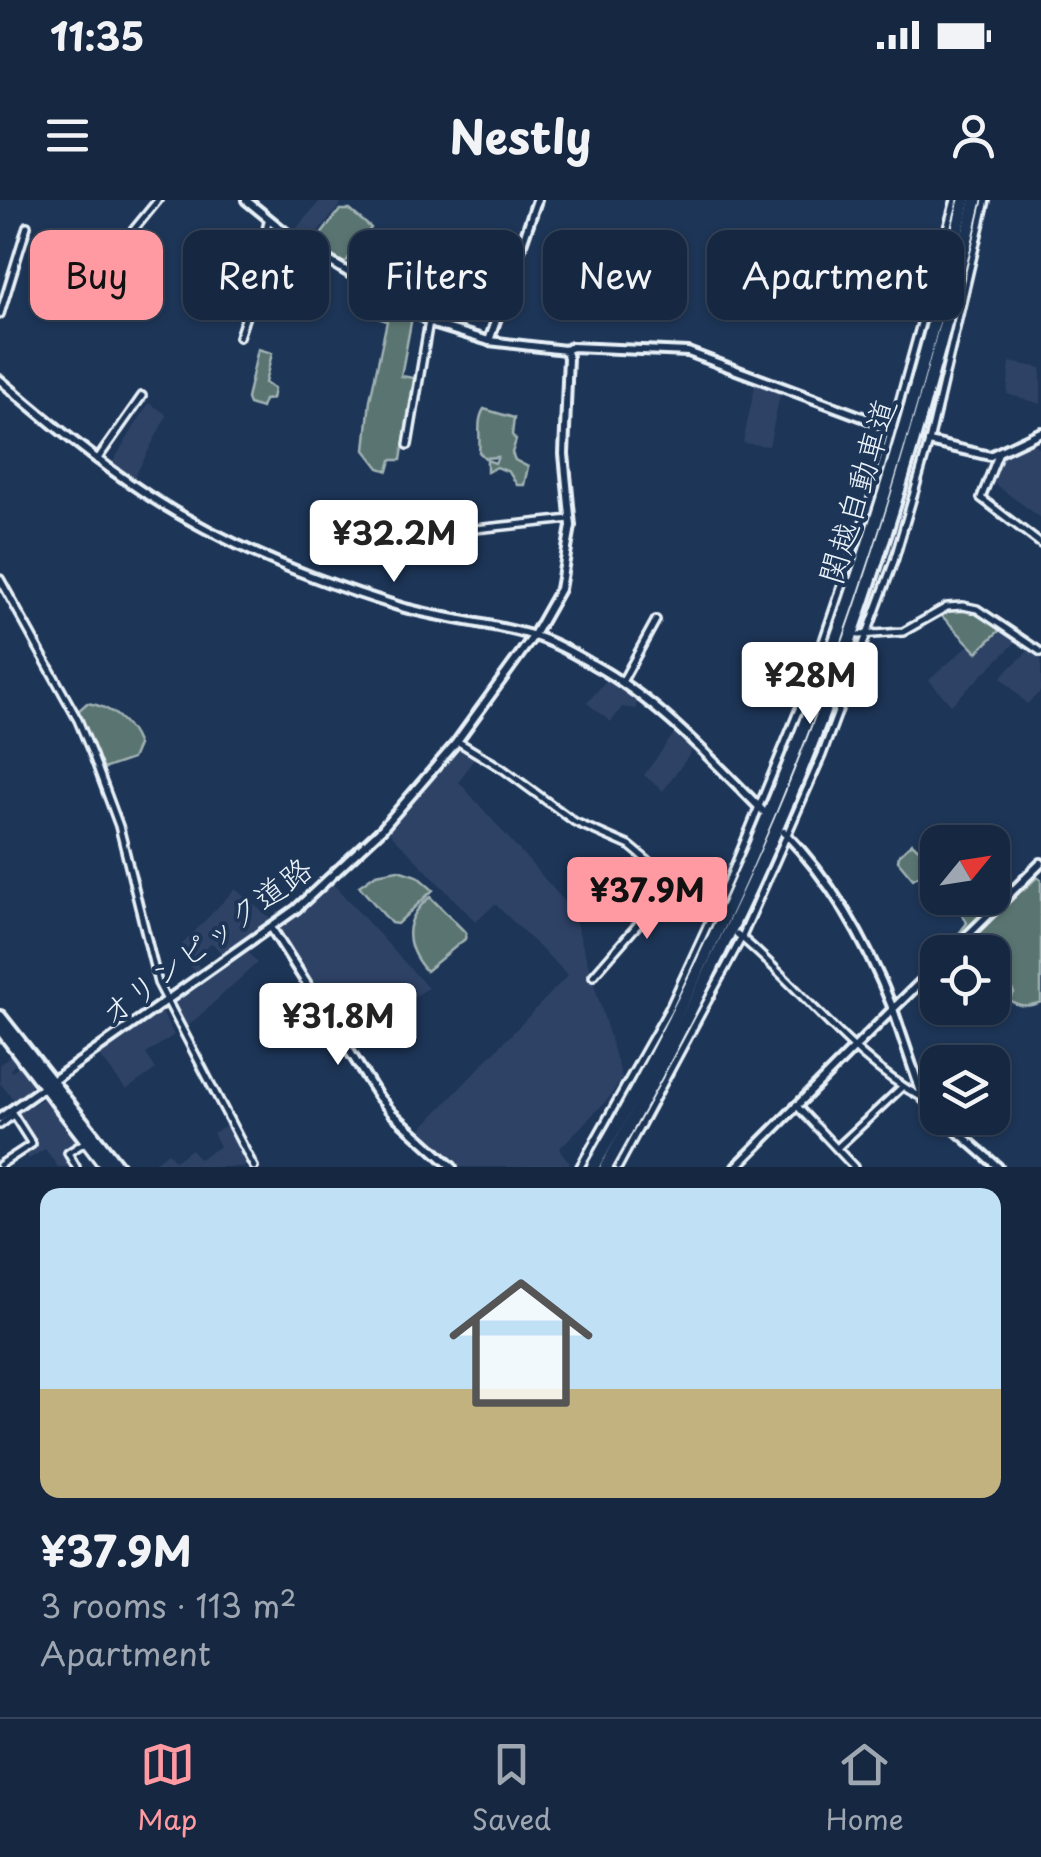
<!DOCTYPE html>
<html lang="en">
<head>
<meta charset="utf-8">
<style>
	:root { --surface:#162841; --page:#23344c; --text:#f1f3f6; --muted:#9ea6b1; --line:#35445a; --accent:#ff9aa2 }
	body { margin:0; font-family:"Playpen Sans","Klee One",sans-serif; background:var(--page); color:var(--text); height:100vh; display:flex; flex-direction:column; font-size:38px; white-space:nowrap }
	* { box-sizing:border-box; margin:0 }
	p { font-size:32px; color:var(--muted) }
	.icon { flex:none; width:55px; height:55px; fill:none; stroke:currentColor; stroke-width:2; stroke-linecap:round; stroke-linejoin:round }
	.map { position:relative; height:967px; overflow:hidden }
	.drawer { display:flex; flex-direction:column; background:var(--surface); flex:1 }
	.drawer>* { flex:none }
	.top-card { position:absolute; left:30px; top:30px; width:982px; height:90px; display:flex; gap:20px }
	.needle { width:65px; rotate:60deg }
	.controls { position:absolute; left:920px; top:625px; display:grid; gap:20px }
	.controls a { display:grid; place-items:center; width:90px; height:90px; border-radius:20px; background:var(--surface); box-shadow:0 2px 8px #0004,0 0 0 2px var(--line); font-size:50px }
	.price { position:absolute; translate:-50% -85px; padding:0 22px; border-radius:10px; background:#fff; color:#222; font-size:32px; line-height:65px; filter:drop-shadow(0 2px 5px #0008) }
	.price::after { content:''; position:absolute; left:50%; top:60px; width:30px; height:22px; margin-left:-15px; background:inherit; clip-path:polygon(0 0,100% 0,50% 100%) }
	.price.selected { background:var(--accent); color:#111 }
	ul { padding:0; list-style:none }
	li { display:grid; align-content:center; gap:20px; height:530px; padding:0 40px }
	li+li { border-top:2px solid var(--line) }
	li span { display:grid; place-items:center; height:310px; border-radius:20px; color:#555 }
	li>.icon { margin-inline-start:auto }
	span .icon { width:180px; height:180px; fill:#fffc; stroke-width:1 }
	li b { font-size:42px }
	.pill { padding:0 35px; border-radius:20px; background:var(--surface); box-shadow:0 2px 8px #0004,0 0 0 2px var(--line); font-size:35px; line-height:90px }
	.pill.selected { background:var(--accent); color:#111 }
	.status { display:flex; justify-content:space-between; align-items:center; height:70px; padding:0 50px; background:var(--surface); direction:ltr }
	.status svg { height:28px; fill:currentColor }
	header { display:flex; justify-content:space-between; align-items:center; height:130px; padding:0 40px; background:var(--surface); font-size:45px; font-weight:700 }
	.dock { display:flex; justify-content:space-around; align-items:center; height:140px; border-top:2px solid var(--line); background:var(--surface); font-size:28px; color:var(--muted) }
	.dock a { display:grid; justify-items:center; gap:5px }
	.dock .selected { color:var(--accent) }
	.map>svg:first-child { display:block }
	.built { fill:#2e4366 }
	.green { fill:#5a7471; stroke:#a1b2b4; stroke-width:2.5 }
	.lines { fill:none; stroke-linecap:round; stroke-linejoin:round }
	.minor-casing { stroke:#e8f1f8; stroke-width:12 }
	.tertiary-casing { stroke:#e8f1f8; stroke-width:14 }
	.trunk-casing { stroke:#e8f1f8; stroke-width:18 }
	.motorway-casing { stroke:#e8f1f8; stroke-width:19 }
	.minor { stroke:#1d3557; stroke-width:5 }
	.tertiary { stroke:#1d3557; stroke-width:6 }
	.trunk { stroke:#1d3557; stroke-width:10 }
	.motorway { stroke:#1d3557; stroke-width:11 }
	.labels { text-anchor:middle; dominant-baseline:central; stroke-width:8; stroke-linejoin:round; paint-order:stroke }
	.street-label { font-size:32px; fill:#e8f1f8; stroke:#1d3557 }
</style>
</head>
<body>
<div class="status"><b>11:35</b><svg viewBox="0 0 49 12"><path d="M0 12V9h3v3zM5 12V6h3v6zM10 12V3h3v9zM15 12V0h3v12zM26 1h20v11H26zM47 4h2v5h-2z"/></svg></div>
<header><svg class="icon" aria-label="menu" viewBox="0 0 24 24"><path d="M4 6h16M4 12h16M4 18h16"/></svg>Nestly<svg class="icon" aria-label="person" viewBox="0 0 24 24"><circle cx="12" cy="8" r="4"/><path d="M4 21q1-7 8-7t8 7"/></svg></header>
<div class="map">
<svg width="1041" height="967" viewBox="0 0 1041 967">
	<rect width="100%" height="100%" fill="#1d3557"/>
	<filter id="ink" filterUnits="userSpaceOnUse"><feTurbulence type="fractalNoise" baseFrequency=".01" numOctaves="2"/><feDisplacementMap in="SourceGraphic" scale="20" xChannelSelector="R" yChannelSelector="G"/><feConvolveMatrix kernelMatrix="1 2 1 2 8 2 1 2 1" color-interpolation-filters="sRGB"/></filter>
	<g filter="url(#ink)">
		<g class="built">
			<path d="M321,0H337L341,4L310,42L295,30Z"/>
			<path d="M1010,162L1041,168V204L1007,194Z"/>
			<path d="M756,181L781,190L769,246L743,243Z"/>
			<path d="M149,203L165,213L166,217L133,280L111,265Z"/>
			<path d="M1030,242L1041,249V318L993,283L1003,257Z"/>
			<path d="M1002,428L1018,440L951,505L929,480L970,444L978,451Z"/>
			<path d="M1031,448L1041,454V491L1027,504L1001,477Z"/>
			<path d="M608,478L637,498L636,509L622,507L611,522L587,503Z"/>
			<path d="M676,531L695,547L663,591L644,575Z"/>
			<path d="M461,547L476,555L459,582L572,710L622,878L609,898L559,949L570,963L566,967H456L417,933L568,775L495,704L476,722L388,631Z"/>
			<path d="M333,684L428,788L347,842L280,735L281,727Z"/>
			<path d="M235,689L269,717V722L223,755L212,743L194,759L202,771L197,774L177,750Z"/>
			<path d="M248,752L257,763L185,829L173,805Z"/>
			<path d="M162,812L174,835L146,854L156,869L126,890L100,856Z"/>
			<path d="M12,854L18,861L10,870L12,872L20,864L32,881L30,889L14,900L0,883V864Z"/>
			<path d="M44,898L79,941L65,953L73,967H58L45,949L29,959L24,951L35,943L17,914Z"/>
			<path d="M228,925L250,962L242,967H148L168,952L175,961L191,949L199,959L220,946L213,933Z"/>
		</g>
		<g class="green">
			<path d="M340,10H350L371,28L345,63L324,54L314,44Z"/>
			<path d="M375,93L412,117L401,176L414,178L401,260H391L388,271L379,268L365,250L370,200L387,121L369,115Z"/>
			<path d="M258,149L272,153L265,183L274,189L272,199L264,200L261,208L249,204L247,199Z"/>
			<path d="M484,209L514,218L512,235L516,240L512,253L515,260L528,267L524,285H517L509,272L497,267L487,272V260L495,263L498,257L485,258L479,252C481,238 476,221 484,209Z"/>
			<path d="M964,408L1002,428L977,452L939,413Z"/>
			<path d="M863,440L788,630L785,629L858,441Z"/>
			<path d="M87,503C111,506 130,523 138,545L132,559L103,569L77,512Z"/>
			<path d="M912,643L937,666V692L918,676L913,679L898,661L899,655Z"/>
			<path d="M398,670L417,676L433,690L397,724L391,723L359,686L376,674Z"/>
			<path d="M1037,677L1041,680V802C1031,806 1018,808 1009,799L1014,793L1011,787L1004,786L993,805L992,752H961L967,745L957,736L967,723L959,709L948,704V698H992L993,691L1024,690Z"/>
			<path d="M430,697L466,733L465,739L426,771C403,745 403,719 430,697Z"/>
		</g>
		<g class="lines">
			<g class="minor-casing">
				<g id="minor">
					<path d="M127,38L158,0"/>
					<path d="M0,114L27,26"/>
					<path d="M239,137L255,88L268,21"/>
					<path d="M408,245L429,121"/>
					<path d="M998,255L981,298L1041,344"/>
					<path d="M97,260L142,196"/>
					<path d="M438,324L475,329L570,319"/>
					<path d="M0,379L78,520L93,556L119,626L158,783L254,967"/>
					<path d="M859,435L903,432L947,407L963,406L977,409L1041,452"/>
					<path d="M622,482L656,420"/>
					<path d="M457,541L503,569L575,622L630,646L715,717"/>
					<path d="M737,734C800,785 851,860 923,898"/>
					<path d="M593,776L674,683"/>
					<path d="M796,905L854,967"/>
					<path d="M0,925L13,915"/>
					<path d="M837,948L902,887"/>
					<path d="M0,965L32,944L11,911"/>
					<path d="M76,967L68,953L85,942"/>
					<path d="M580,967L669,809L730,677L806,492L880,272L955,0"/>
					<path d="M618,967L742,737L822,555L894,361L929,242L986,0"/>
				</g>
			</g>
			<g class="tertiary-casing">
				<g id="tertiary">
					<path d="M489,141L537,0"/>
					<path d="M565,150L572,147L688,152L892,228"/>
					<path d="M0,180C48,221 96,261 149,296C224,344 313,380 398,406C441,419 487,422 531,435C552,441 573,453 592,464C658,500 711,559 764,612"/>
					<path d="M929,242L990,256L1041,232"/>
					<path d="M272,729L378,896L392,913L452,967"/>
					<path d="M951,752L1041,663"/>
					<path d="M938,765L893,809L923,898L938,913"/>
					<path d="M0,918L296,709L382,629L455,544L534,435L560,389L571,326L564,254L568,157L565,150L489,141L436,125L296,41L246,0"/>
					<path d="M942,918L998,967"/>
					<path d="M736,967L893,809C868,745 833,682 784,632"/>
				</g>
			</g>
			<g class="trunk-casing">
				<g id="trunk">
					<path d="M0,817L118,967"/>
					<path d="M0,828L107,967"/>
				</g>
			</g>
			<g class="motorway-casing">
				<g id="motorway">
					<path d="M593,967C773,661 881,344 965,0"/>
					<path d="M606,967C678,839 745,709 800,572C875,386 930,195 976,0"/>
				</g>
			</g>
			<use href="#minor" class="minor"/>
			<use href="#tertiary" class="tertiary"/>
			<use href="#trunk" class="trunk"/>
			<use href="#motorway" class="motorway"/>
		</g>
	</g>
	<g class="labels">
		<g class="street-label">
			<text transform="translate(856 291) rotate(-73)">関越自動車道</text>
			<text transform="translate(205 740) rotate(-37)">オリンピック道路</text>
		</g>
	</g>
</svg>
<div class="controls">
<a><svg class="needle" viewBox="-14 -14 28 28"><path d="M0-13l5 13h-10z" fill="#e53935"/><path d="M0 13l5-13h-10z" fill="#9ea6b1"/></svg></a>
<a><svg class="icon" aria-label="locate" viewBox="0 0 24 24"><circle cx="12" cy="12" r="6"/><path d="M12 2v4M12 18v4M2 12h4M18 12h4"/></svg></a>
<a><svg class="icon" aria-label="layers" viewBox="0 0 24 24"><path d="M12 4l9 5-9 5-9-5zM3 14l9 5 9-5"/></svg></a>
</div>
<b class="price" style="left:394px;top:385px">¥32.2M</b>
<b class="price" style="left:810px;top:527px">¥28M</b>
<b class="price selected" style="left:647px;top:742px">¥37.9M</b>
<b class="price" style="left:338px;top:868px">¥31.8M</b>
<div class="top-card">
<a class="pill selected">Buy</a>
<a class="pill">Rent</a>
<a class="pill">Filters</a>
<a class="pill">New</a>
<a class="pill">Apartment</a>
</div>
</div>
<section class="drawer">
<ul>
<li><span style="background:linear-gradient(#bfe0f5 65%,#c2b280 0)"><svg class="icon" aria-label="home" viewBox="0 0 24 24"><path d="M3 11l9-7 9 7M6 9v11h12V9"/></svg></span><div><b>¥37.9M</b><p>3 rooms · 113 m²</p><p>Apartment</p></div></li>
</ul>
</section>
<nav class="dock">
<a class="selected"><svg class="icon" aria-label="map" viewBox="0 0 24 24"><path d="M3 6l6-2 6 2 6-2v14l-6 2-6-2-6 2zM9 4v14M15 6v14"/></svg>Map</a>
<a><svg class="icon" aria-label="saved" viewBox="0 0 24 24"><path d="M7 4h10v16l-5-4-5 4z"/></svg>Saved</a>
<a><svg class="icon" aria-label="home" viewBox="0 0 24 24"><path d="M3 11l9-7 9 7M6 9v11h12V9"/></svg>Home</a>
</nav>
</body>
</html>
